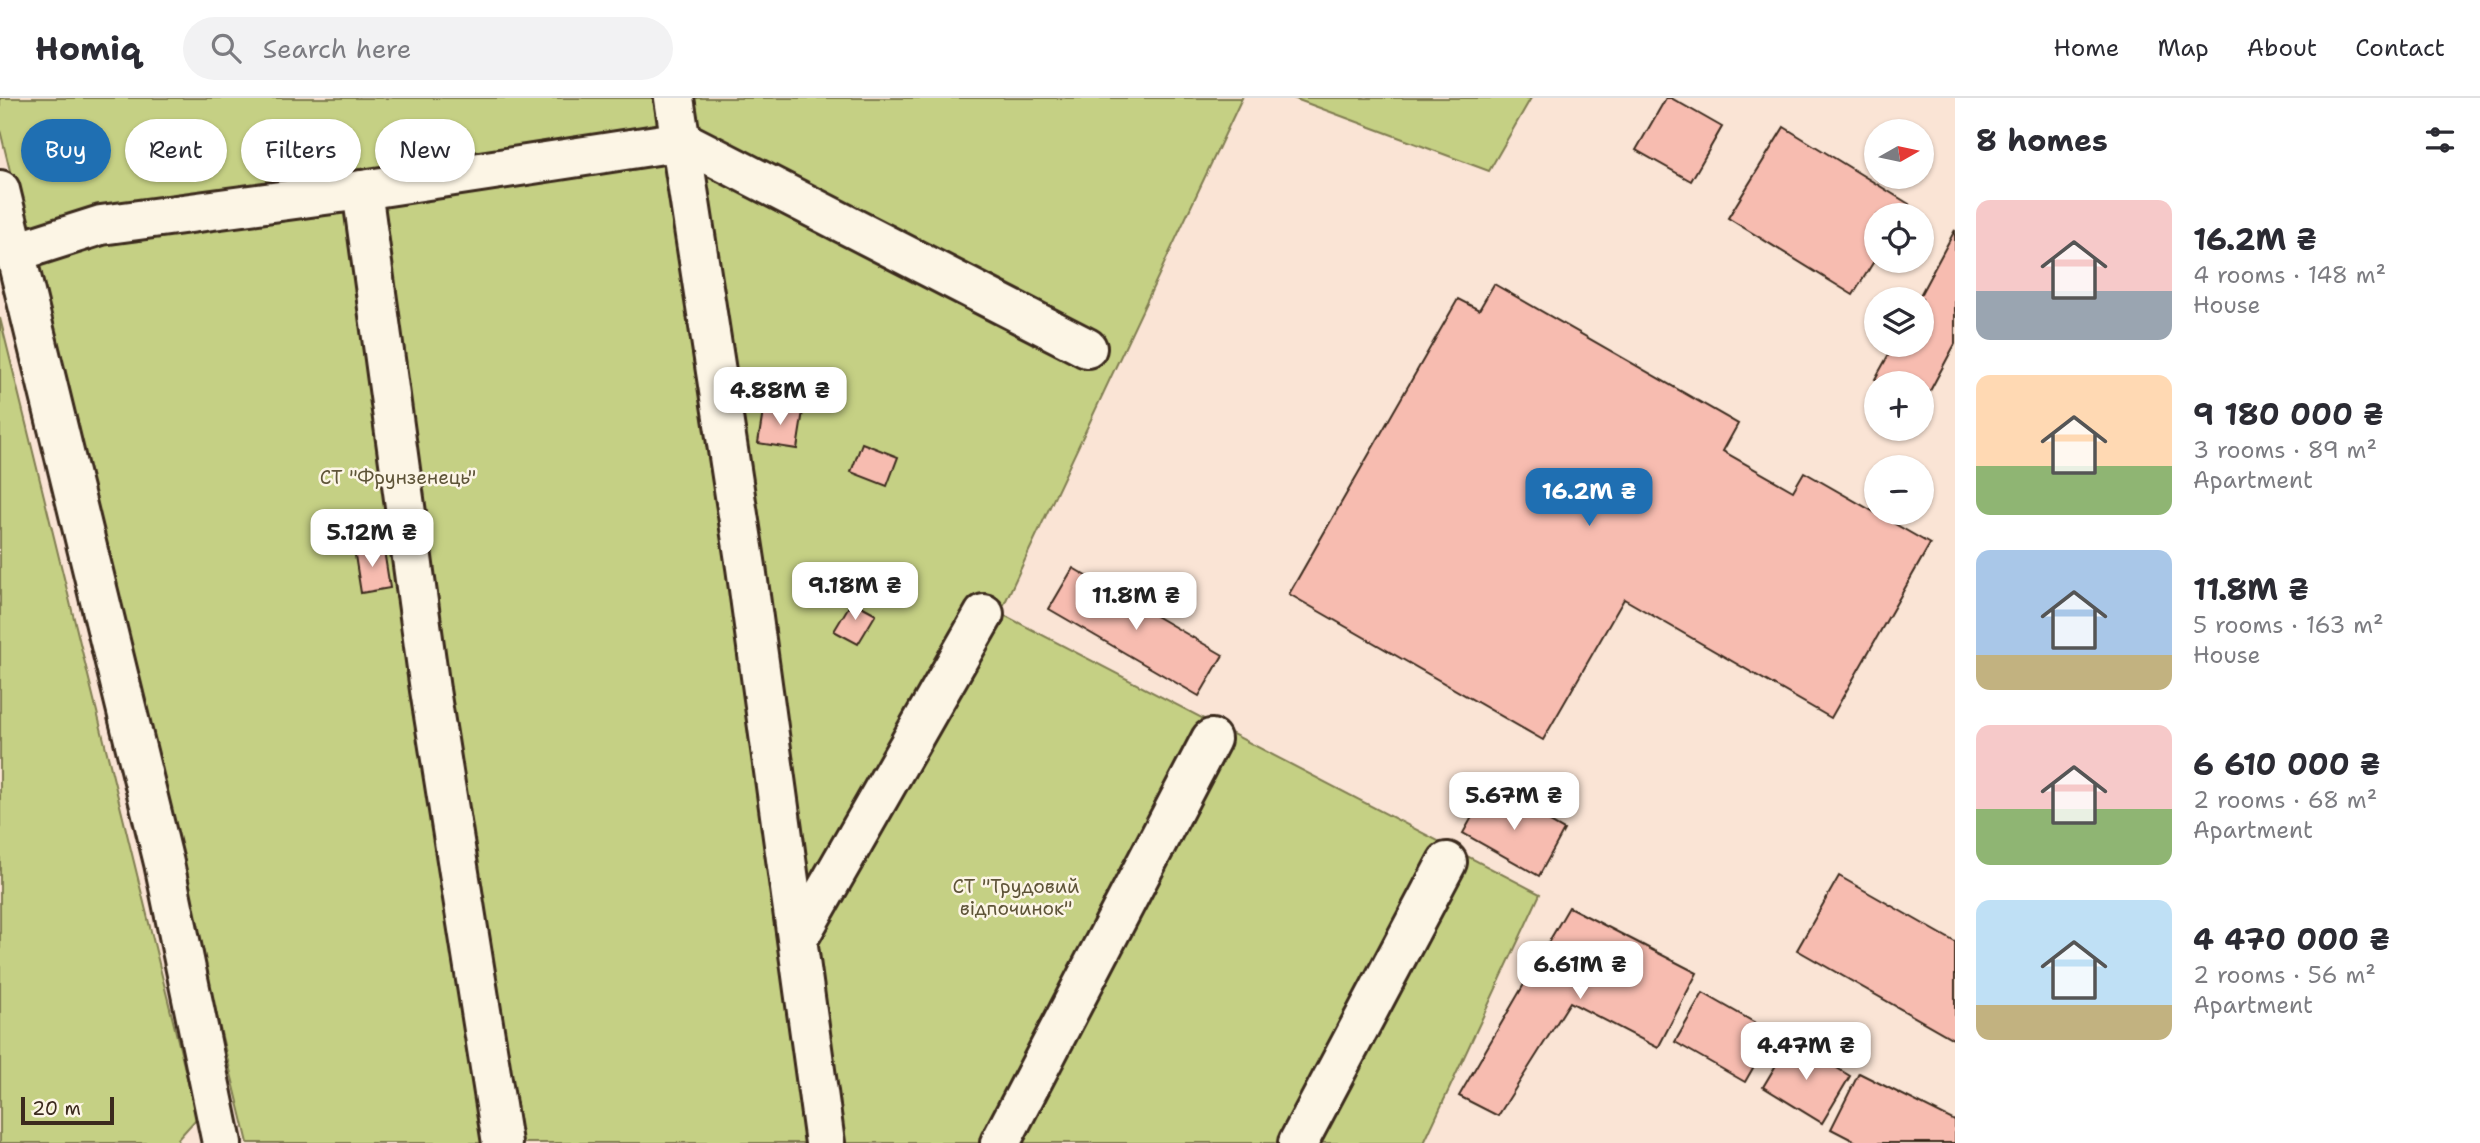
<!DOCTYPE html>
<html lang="en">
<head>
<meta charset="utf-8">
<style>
	:root { --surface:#fff; --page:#f2f2f3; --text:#2b2b33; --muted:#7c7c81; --line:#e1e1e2; --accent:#1f6fb2 }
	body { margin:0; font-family:"Shantell Sans",sans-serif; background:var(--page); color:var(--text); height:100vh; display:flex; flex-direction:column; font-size:26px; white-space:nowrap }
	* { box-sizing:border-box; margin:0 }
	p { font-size:23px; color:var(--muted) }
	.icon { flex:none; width:38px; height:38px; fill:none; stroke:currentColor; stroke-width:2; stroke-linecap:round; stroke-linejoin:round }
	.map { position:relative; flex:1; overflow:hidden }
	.details { display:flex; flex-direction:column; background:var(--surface); width:525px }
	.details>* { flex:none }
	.hud { position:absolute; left:21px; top:21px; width:665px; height:63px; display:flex; gap:14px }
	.needle { width:46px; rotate:81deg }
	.controls { position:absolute; left:1864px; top:21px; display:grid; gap:14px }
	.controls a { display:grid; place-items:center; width:70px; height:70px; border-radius:50%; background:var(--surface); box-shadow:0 2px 5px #0004; font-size:35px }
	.scale { position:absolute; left:21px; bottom:18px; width:93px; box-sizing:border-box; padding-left:7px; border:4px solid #3b2a1e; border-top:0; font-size:19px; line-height:24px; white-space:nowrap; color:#3b2a1e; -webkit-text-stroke:5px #fcf5e5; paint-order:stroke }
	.price { position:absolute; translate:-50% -60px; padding:0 16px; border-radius:14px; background:#fff; color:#222; font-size:23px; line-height:46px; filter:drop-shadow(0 2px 4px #0008) }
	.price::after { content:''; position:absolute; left:50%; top:42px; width:21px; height:16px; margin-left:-10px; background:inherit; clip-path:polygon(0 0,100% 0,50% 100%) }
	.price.active { background:var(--accent); color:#fff }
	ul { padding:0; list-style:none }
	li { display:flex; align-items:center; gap:21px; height:175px; padding:0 21px }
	li span { display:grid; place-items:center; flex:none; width:196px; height:140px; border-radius:14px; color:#555 }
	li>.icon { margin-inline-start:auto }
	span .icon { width:84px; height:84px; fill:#fffc; stroke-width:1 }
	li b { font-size:30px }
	h2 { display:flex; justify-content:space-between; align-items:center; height:84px; padding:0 21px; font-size:30px }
	.chip { padding:0 24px; border-radius:32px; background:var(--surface); box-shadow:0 2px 5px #0004; font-size:24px; line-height:63px }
	.chip.active { background:var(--accent); color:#fff }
	header { display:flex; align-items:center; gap:42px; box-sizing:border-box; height:98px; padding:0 35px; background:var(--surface); border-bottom:2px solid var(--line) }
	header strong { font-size:33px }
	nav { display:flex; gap:38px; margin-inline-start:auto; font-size:24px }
	.search { width:490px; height:63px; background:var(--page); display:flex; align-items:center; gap:18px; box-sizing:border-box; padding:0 24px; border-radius:38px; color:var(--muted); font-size:26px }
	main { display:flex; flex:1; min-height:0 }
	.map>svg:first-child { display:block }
	.green { fill:#c5d084; stroke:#807d51; stroke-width:2 }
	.building { fill:#f7bcb0; stroke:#3b2a1e; stroke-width:2 }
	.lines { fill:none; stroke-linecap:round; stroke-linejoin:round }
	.minor-casing { stroke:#3b2a1e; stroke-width:44 }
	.minor { stroke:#fcf5e5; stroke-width:38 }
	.labels { text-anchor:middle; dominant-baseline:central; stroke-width:5; stroke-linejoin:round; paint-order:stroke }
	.park-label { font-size:19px; fill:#5e5438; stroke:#fcf5e5 }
</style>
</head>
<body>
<header>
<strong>Homiq</strong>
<div class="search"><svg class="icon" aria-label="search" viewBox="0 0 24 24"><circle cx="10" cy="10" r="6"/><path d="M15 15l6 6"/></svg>Search here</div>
<nav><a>Home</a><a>Map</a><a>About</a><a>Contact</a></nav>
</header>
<main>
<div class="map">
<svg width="1955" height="1045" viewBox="0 0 1955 1045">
	<rect width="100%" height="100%" fill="#fae4d5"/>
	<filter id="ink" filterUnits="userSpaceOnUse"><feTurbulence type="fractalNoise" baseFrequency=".0143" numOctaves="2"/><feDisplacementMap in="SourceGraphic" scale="14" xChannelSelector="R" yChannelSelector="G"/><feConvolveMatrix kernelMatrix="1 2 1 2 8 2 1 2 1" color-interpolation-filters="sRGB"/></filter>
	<g filter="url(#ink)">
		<g class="green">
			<path d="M0,0H1242L1000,515L1540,796L1424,1045H248L0,32Z"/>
			<path d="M1293,0H1531L1489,73Z"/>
			<path d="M0,220L197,1020L178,1041L179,1045H0Z"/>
		</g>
		<g class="building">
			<path d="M1666,0H1671L1722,29L1691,83L1636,52Z"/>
			<path d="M1784,29L1909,106L1902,117H1876V160L1853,197L1728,120Z"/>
			<path d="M1955,132V246L1923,306L1922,285H1884L1875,281L1894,247H1922V201H1918Z"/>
			<path d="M1494,186L1738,326L1723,353L1793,393L1804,374L1930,446L1831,620L1624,501L1543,642L1289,496L1458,201L1479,212Z"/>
			<path d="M764,307L803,313L797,351L758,345Z"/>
			<path d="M862,345L898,359L887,388L851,374Z"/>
			<path d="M383,446L390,490L361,495L354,451Z"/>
			<path d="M1073,470L1223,557L1199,598L1049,511Z"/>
			<path d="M852,503L876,516L858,546L834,533Z"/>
			<path d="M1489,689L1564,732L1539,778L1463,735Z"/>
			<path d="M1839,778L1955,844V942L1797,852Z"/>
			<path d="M1569,809L1697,875L1658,950L1570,904L1498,1018L1459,998Z"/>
			<path d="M1703,895L1773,935L1745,984L1675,944Z"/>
			<path d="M1791,942L1850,978L1822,1025L1763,989Z"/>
			<path d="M1859,975L1955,1023V1045H1858L1831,1031Z"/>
		</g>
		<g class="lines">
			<g class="minor-casing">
				<g id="minor">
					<path d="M674,0L746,469L825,1045"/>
					<path d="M0,92L164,765L222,1045"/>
					<path d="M362,92L430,592L502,1045"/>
					<path d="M16,154L101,127L362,92L683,43L1087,250"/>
					<path d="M798,841L984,516"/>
					<path d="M1000,1045L1211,641"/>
					<path d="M1298,1045L1447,764"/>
				</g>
			</g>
			<use href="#minor" class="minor"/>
		</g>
	</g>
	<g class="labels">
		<g class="park-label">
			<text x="398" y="379">СТ "Фрунзенець"</text>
			<text x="1016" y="788">СТ "Трудовий<tspan x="1016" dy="22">відпочинок"</tspan></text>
		</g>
	</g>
</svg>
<div class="controls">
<a><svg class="needle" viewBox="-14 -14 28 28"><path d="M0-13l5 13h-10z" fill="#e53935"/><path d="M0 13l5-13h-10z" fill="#7c7c81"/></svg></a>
<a><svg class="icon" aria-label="locate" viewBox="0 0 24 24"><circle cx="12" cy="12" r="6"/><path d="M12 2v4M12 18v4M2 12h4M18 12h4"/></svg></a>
<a><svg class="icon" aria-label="layers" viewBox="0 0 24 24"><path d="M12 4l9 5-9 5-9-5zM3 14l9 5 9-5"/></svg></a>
<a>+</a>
<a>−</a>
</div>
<div class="scale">20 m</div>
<b class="price" style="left:780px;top:329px">4.88M ₴</b>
<b class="price active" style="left:1589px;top:430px">16.2M ₴</b>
<b class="price" style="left:372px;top:471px">5.12M ₴</b>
<b class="price" style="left:855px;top:524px">9.18M ₴</b>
<b class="price" style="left:1136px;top:534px">11.8M ₴</b>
<b class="price" style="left:1514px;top:734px">5.67M ₴</b>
<b class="price" style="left:1580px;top:903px">6.61M ₴</b>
<b class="price" style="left:1806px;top:984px">4.47M ₴</b>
<div class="hud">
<a class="chip active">Buy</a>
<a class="chip">Rent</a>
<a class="chip">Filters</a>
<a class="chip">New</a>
</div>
</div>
<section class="details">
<h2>8 homes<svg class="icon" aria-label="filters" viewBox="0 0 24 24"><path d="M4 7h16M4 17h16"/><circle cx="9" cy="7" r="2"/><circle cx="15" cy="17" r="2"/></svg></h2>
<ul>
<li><span style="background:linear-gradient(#f6c9c9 65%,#9aa5b1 0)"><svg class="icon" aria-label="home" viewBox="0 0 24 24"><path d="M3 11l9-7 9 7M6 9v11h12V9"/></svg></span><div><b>16.2M ₴</b><p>4 rooms · 148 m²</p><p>House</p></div></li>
<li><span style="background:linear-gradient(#ffd9b3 65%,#8fb573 0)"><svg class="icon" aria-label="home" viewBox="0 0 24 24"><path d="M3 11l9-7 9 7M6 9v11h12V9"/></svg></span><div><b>9 180 000 ₴</b><p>3 rooms · 89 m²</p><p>Apartment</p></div></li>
<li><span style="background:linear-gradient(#a9c7e8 75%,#c2b280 0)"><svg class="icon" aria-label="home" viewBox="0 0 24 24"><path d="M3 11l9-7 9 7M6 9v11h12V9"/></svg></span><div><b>11.8M ₴</b><p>5 rooms · 163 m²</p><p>House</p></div></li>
<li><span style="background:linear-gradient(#f6c9c9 60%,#8fb573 0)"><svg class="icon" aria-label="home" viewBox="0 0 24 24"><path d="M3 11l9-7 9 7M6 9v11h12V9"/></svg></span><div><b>6 610 000 ₴</b><p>2 rooms · 68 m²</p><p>Apartment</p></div></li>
<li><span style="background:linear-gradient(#bfe0f5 75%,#c2b280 0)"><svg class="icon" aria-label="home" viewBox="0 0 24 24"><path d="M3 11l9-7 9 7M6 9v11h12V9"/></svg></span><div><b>4 470 000 ₴</b><p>2 rooms · 56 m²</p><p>Apartment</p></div></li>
</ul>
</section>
</main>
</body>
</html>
